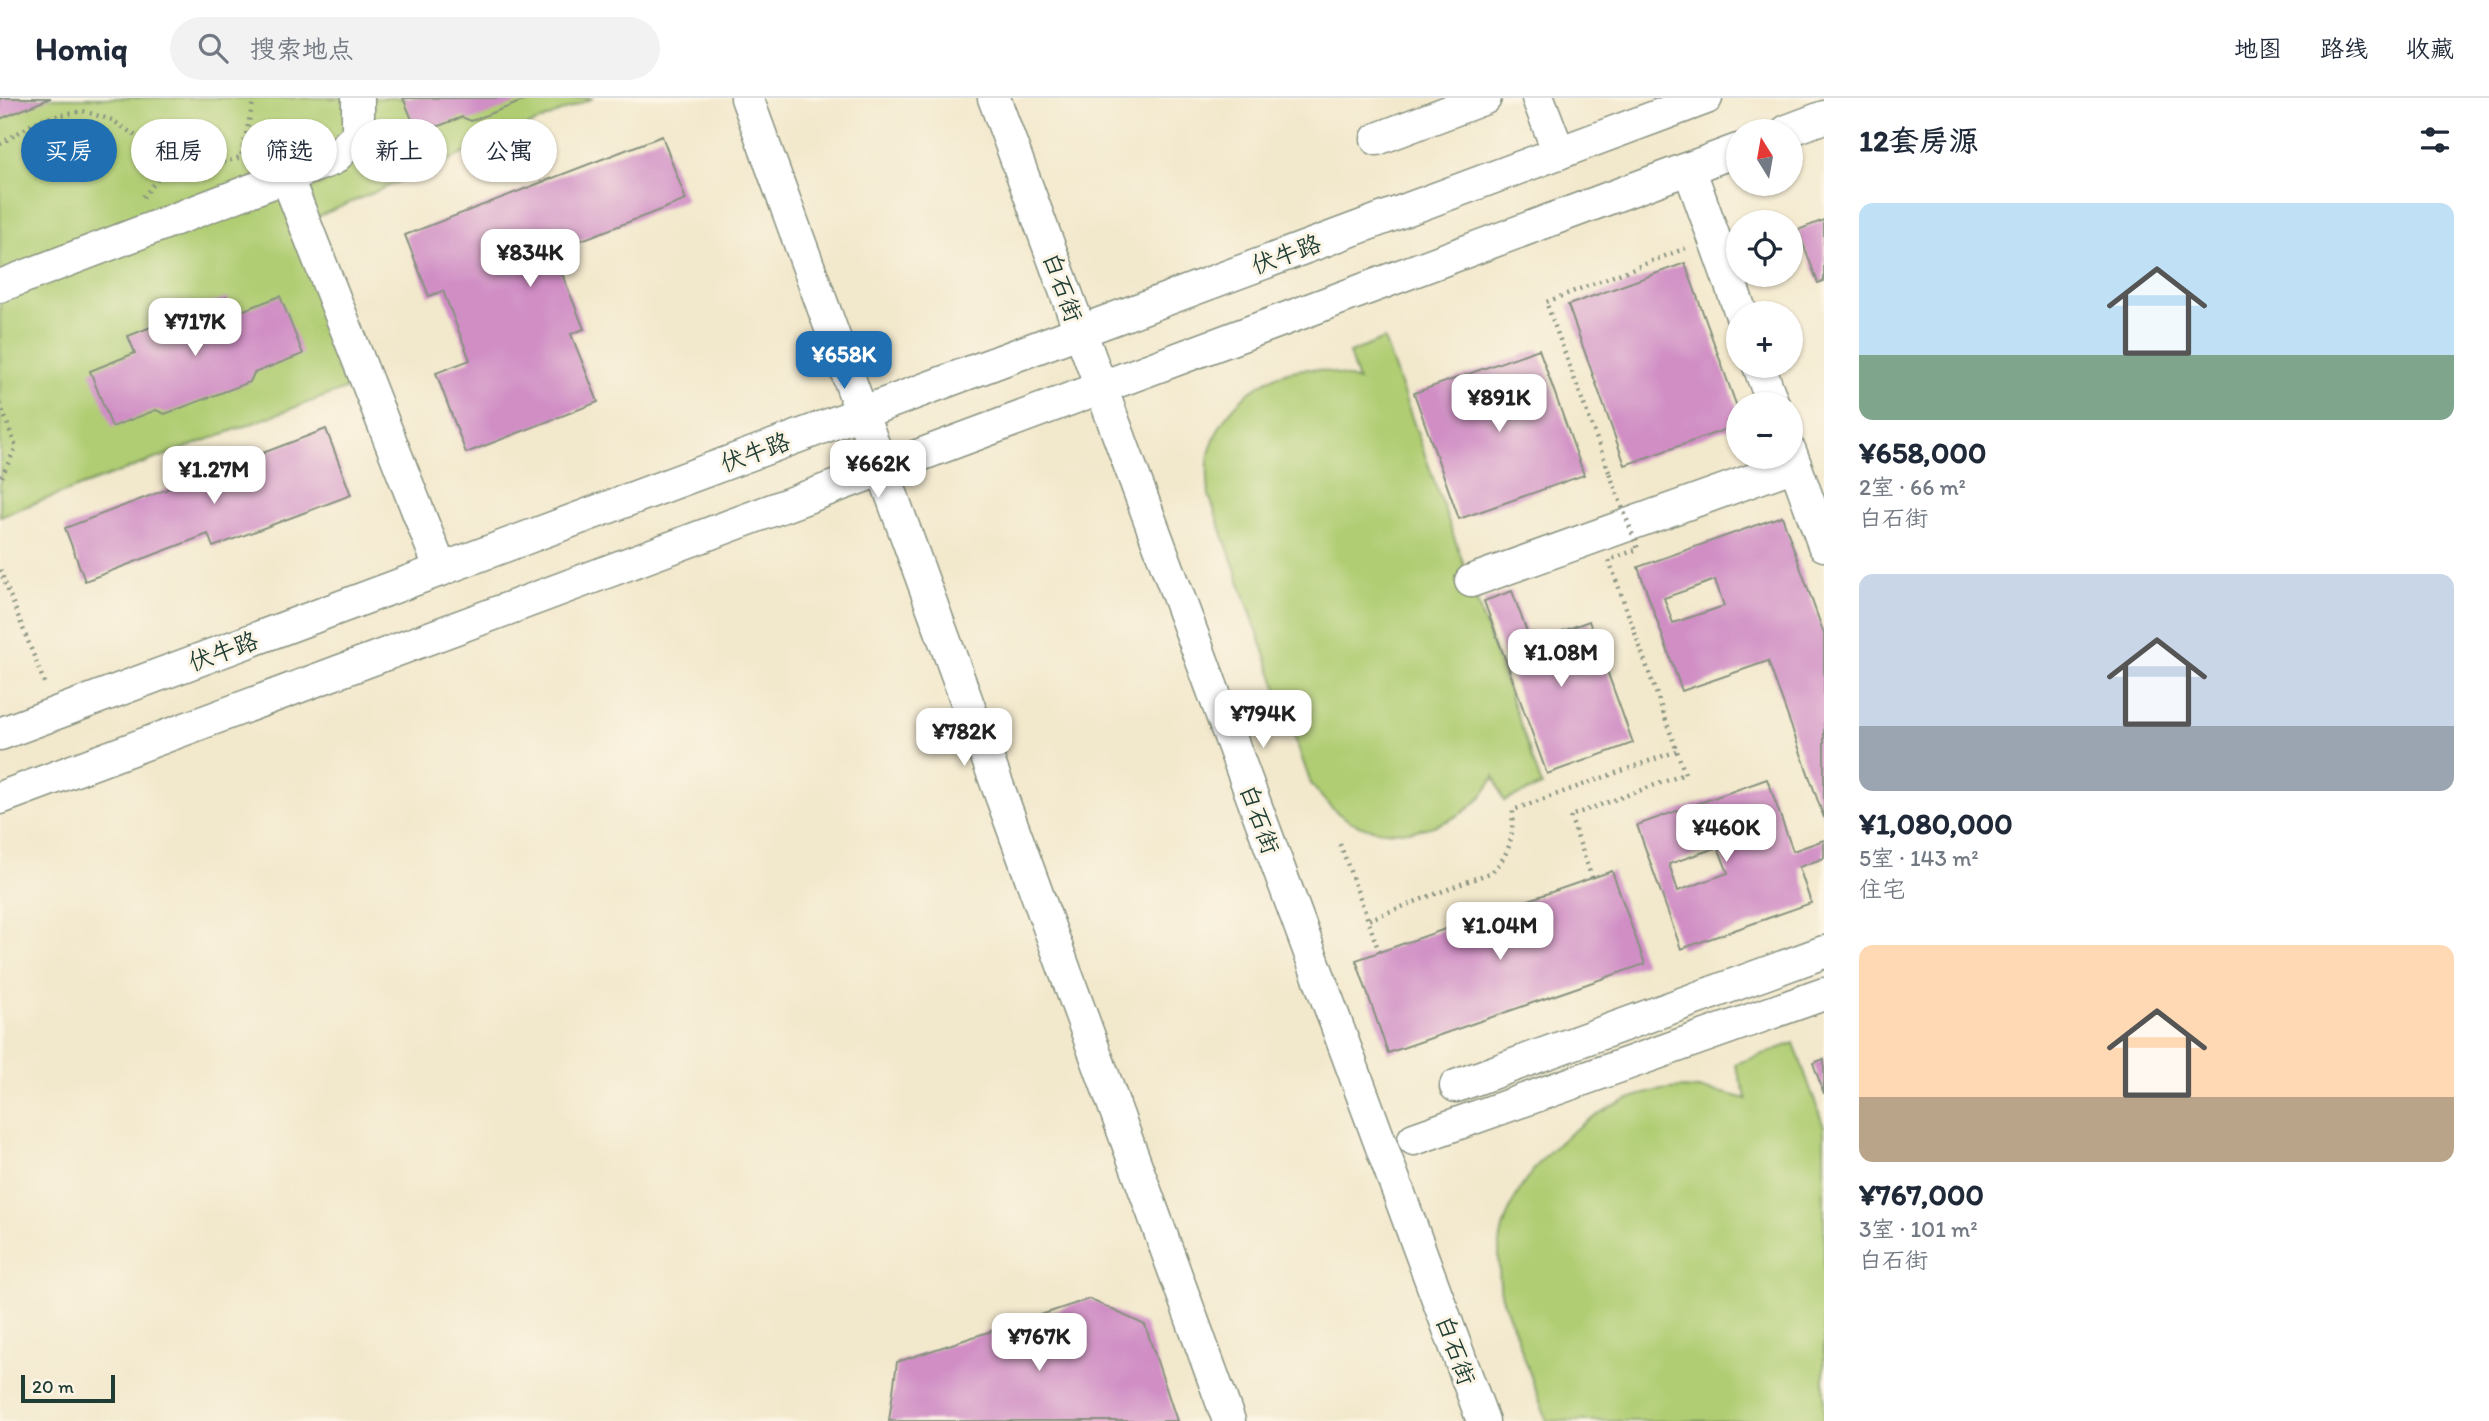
<!DOCTYPE html>
<html lang="zh">
<head>
<meta charset="utf-8">
<style>
	:root { --surface:#fff; --page:#f2f2f3; --text:#1f2937; --muted:#747a83; --line:#e0e1e3; --accent:#1f6fb2 }
	body { margin:0; font-family:Itim,"LXGW WenKai TC",sans-serif; background:var(--page); color:var(--text); height:100vh; display:flex; flex-direction:column; font-size:26px; white-space:nowrap }
	* { box-sizing:border-box; margin:0 }
	p { font-size:23px; color:var(--muted) }
	.icon { flex:none; width:38px; height:38px; fill:none; stroke:currentColor; stroke-width:2; stroke-linecap:round; stroke-linejoin:round }
	.map { position:relative; flex:1; overflow:hidden }
	.drawer { display:flex; flex-direction:column; background:var(--surface); width:665px }
	.drawer>* { flex:none }
	.top-card { position:absolute; left:21px; top:21px; width:665px; height:63px; display:flex; gap:14px }
	.needle { width:46px; rotate:349deg }
	.controls { position:absolute; left:1726px; top:21px; display:grid; gap:14px }
	.controls a { display:grid; place-items:center; width:77px; height:77px; border-radius:50%; background:var(--surface); box-shadow:0 2px 5px #0004; font-size:35px }
	.scale { position:absolute; left:21px; bottom:18px; width:94px; box-sizing:border-box; padding-left:7px; border:4px solid #1f3d34; border-top:0; font-size:19px; line-height:24px; white-space:nowrap; color:#1f3d34; -webkit-text-stroke:5px #fcf5e5; paint-order:stroke }
	.price { position:absolute; translate:-50% -60px; padding:0 16px; border-radius:14px; background:#fff; color:#222; font-size:23px; line-height:46px; filter:drop-shadow(0 2px 4px #0008) }
	.price::after { content:''; position:absolute; left:50%; top:42px; width:21px; height:16px; margin-left:-10px; background:inherit; clip-path:polygon(0 0,100% 0,50% 100%) }
	.price.selected { background:var(--accent); color:#fff }
	ul { padding:0; list-style:none }
	li { display:grid; align-content:center; gap:14px; height:371px; padding:0 35px }
	li span { display:grid; place-items:center; height:217px; border-radius:14px; color:#555 }
	li>.icon { margin-inline-start:auto }
	span .icon { width:126px; height:126px; fill:#fffc; stroke-width:1 }
	li b { font-size:30px }
	h2 { display:flex; justify-content:space-between; align-items:center; height:84px; padding:0 35px; font-size:30px }
	.pill { padding:0 24px; border-radius:32px; background:var(--surface); box-shadow:0 2px 5px #0004; font-size:24px; line-height:63px }
	.pill.selected { background:var(--accent); color:#fff }
	header { display:flex; align-items:center; gap:42px; box-sizing:border-box; height:98px; padding:0 35px; background:var(--surface); border-bottom:2px solid var(--line) }
	header strong { font-size:33px }
	nav { display:flex; gap:38px; margin-inline-start:auto; font-size:24px }
	.search { width:490px; height:63px; background:var(--page); display:flex; align-items:center; gap:18px; box-sizing:border-box; padding:0 24px; border-radius:38px; color:var(--muted); font-size:26px }
	main { display:flex; flex:1; min-height:0 }
	.map>svg:first-child { display:block }
	.green { fill:#b0cd73; stroke:#688554; stroke-width:2 }
	.building { fill:#d08ec5; fill-rule:evenodd }
	.lines { fill:none; stroke-linecap:round; stroke-linejoin:round }
	.minor-casing { stroke:#889280; stroke-width:35 }
	.path { stroke:#889280; stroke-width:4.5; stroke-dasharray:2 5; stroke-linecap:butt }
	.minor { stroke:#fff; stroke-width:32 }
	.path-bridge { stroke:#889280; stroke-width:4.5; stroke-dasharray:2 5; stroke-linecap:butt }
	.labels { text-anchor:middle; dominant-baseline:central; stroke-width:6; stroke-linejoin:round; paint-order:stroke }
	.street-label { font-size:24px; fill:#1f3d34; stroke:#fcf5e5 }
</style>
</head>
<body>
<header>
<strong>Homiq</strong>
<div class="search"><svg class="icon" aria-label="search" viewBox="0 0 24 24"><circle cx="10" cy="10" r="6"/><path d="M15 15l6 6"/></svg>搜索地点</div>
<nav><a>地图</a><a>路线</a><a>收藏</a></nav>
</header>
<main>
<div class="map">
<svg width="1824" height="1323" viewBox="0 0 1824 1323">
	<rect width="100%" height="100%" fill="#fcf5e5"/>
	<filter id="ink" filterUnits="userSpaceOnUse"><feTurbulence type="fractalNoise" baseFrequency=".0143" numOctaves="2"/><feDisplacementMap in="SourceGraphic" scale="14" xChannelSelector="R" yChannelSelector="G"/><feConvolveMatrix kernelMatrix="1 2 1 2 8 2 1 2 1" color-interpolation-filters="sRGB"/></filter>
	<filter id="wash" filterUnits="userSpaceOnUse"><feTurbulence type="fractalNoise" baseFrequency=".00686" numOctaves="4" result="noise"/><feDisplacementMap in="SourceGraphic" scale="28" xChannelSelector="R" yChannelSelector="G"/><feGaussianBlur stdDeviation="1.57" result="paint"/><feColorMatrix in="noise" values="0 0 0 0 0 0 0 0 0 0 0 0 0 0 0 0 0 1.4 0 .05"/><feComposite in="paint" operator="in"/></filter>
	<g filter="url(#wash)">
		<rect width="100%" height="100%" fill="#f2e8cc"/>
		<g class="green">
			<path d="M0,0H593L305,124L367,283L0,418Z"/>
			<path d="M1384,241L1542,688L1504,703L1494,678C1474,728 1395,748 1350,723C1333,714 1322,700 1311,686L1209,397C1208,382 1206,364 1211,349C1224,309 1262,275 1305,271C1323,270 1341,277 1358,283L1349,255Z"/>
			<path d="M1794,945L1824,1029V1323H1547C1535,1291 1524,1259 1513,1227C1508,1215 1500,1200 1500,1187C1499,1173 1498,1157 1500,1144C1512,1069 1595,1000 1668,991C1696,988 1721,994 1747,1001L1735,966Z"/>
		</g>
		<g id="blocks">
			<g class="building">
				<path d="M0,0H51L0,21Z"/>
				<path d="M403,0H531L471,23L462,19L418,36Z"/>
				<path d="M662,38L686,102L553,153L584,231L571,236L598,304L466,355L436,275L470,262L443,193L429,198L405,137Z"/>
				<path d="M1824,122V183L1818,185L1798,132Z"/>
				<path d="M1685,165L1738,312V327L1625,367L1568,207Z"/>
				<path d="M280,198L303,256L254,275L250,284L165,316L156,312L112,329L90,273L135,255L128,238L227,199L234,216Z"/>
				<path d="M1539,251L1584,377L1459,421L1414,295Z"/>
				<path d="M326,331L351,397L213,449L208,436L85,483L65,430Z"/>
				<path d="M1782,418L1824,536V720L1768,563L1682,593L1638,469ZM1715,482L1724,508L1673,525L1664,500Z"/>
				<path d="M1512,493L1531,545L1589,523L1633,645L1547,676L1484,503Z"/>
				<path d="M1767,681L1793,753L1824,742V760L1799,769L1811,805L1681,851L1637,727ZM1718,749L1728,775L1678,793L1669,766Z"/>
				<path d="M1612,773L1645,866L1388,955L1356,862Z"/>
				<path d="M1824,961V996L1813,965Z"/>
				<path d="M1089,1201L1145,1227L1177,1323H889L897,1264Z"/>
			</g>
		</g>
	</g>
	<g filter="url(#ink)">
		<use href="#blocks" fill-opacity="0" stroke="#889280" stroke-width="2"/>
		<g class="lines">
			<g class="minor-casing">
				<g id="minor">
					<path d="M747,0L1229,1323"/>
					<path d="M994,0L1483,1323"/>
					<path d="M1538,0L1559,55"/>
					<path d="M1787,33L1824,19"/>
					<path d="M1377,41L1485,0"/>
					<path d="M1689,70L1741,215"/>
					<path d="M287,80L441,472"/>
					<path d="M0,188L333,61L358,37V0"/>
					<path d="M1759,268L1773,306"/>
					<path d="M1790,353L1824,447"/>
					<path d="M1471,483L1795,367"/>
					<path d="M0,636L1706,0"/>
					<path d="M0,700L1738,52"/>
					<path d="M1456,988L1824,854"/>
					<path d="M1414,1041L1824,896"/>
				</g>
			</g>
			<g class="path">
				<path d="M0,46L41,21L83,13L112,22L136,38L150,59L167,70L221,65L241,59L254,0"/>
				<path d="M143,99L167,70"/>
				<path d="M0,306L16,349L0,382"/>
				<path d="M1609,374L1546,204L1686,150"/>
				<path d="M0,472L46,589"/>
				<path d="M1340,746L1368,822"/>
				<path d="M1379,854L1368,822L1492,774C1512,753 1512,740 1513,712L1677,653"/>
			</g>
			<use href="#minor" class="minor"/>
			<path class="path-bridge" d="M1592,780L1570,718L1685,676L1609,462L1638,451L1609,374"/>
		</g>
	</g>
	<g class="labels">
		<g class="street-label">
			<text transform="translate(1286 156) rotate(-20)">伏牛路</text>
			<text transform="translate(1063 189) rotate(70)">白石街</text>
			<text transform="translate(755 354) rotate(-20)">伏牛路</text>
			<text transform="translate(223 553) rotate(-20)">伏牛路</text>
			<text transform="translate(1260 721) rotate(70)">白石街</text>
			<text transform="translate(1456 1252) rotate(70)">白石街</text>
		</g>
	</g>
</svg>
<div class="controls">
<a><svg class="needle" viewBox="-14 -14 28 28"><path d="M0-13l5 13h-10z" fill="#e53935"/><path d="M0 13l5-13h-10z" fill="#747a83"/></svg></a>
<a><svg class="icon" aria-label="locate" viewBox="0 0 24 24"><circle cx="12" cy="12" r="6"/><path d="M12 2v4M12 18v4M2 12h4M18 12h4"/></svg></a>
<a>+</a>
<a>−</a>
</div>
<div class="scale">20 m</div>
<b class="price" style="left:530px;top:191px">¥834K</b>
<b class="price" style="left:195px;top:260px">¥717K</b>
<b class="price selected" style="left:844px;top:293px">¥658K</b>
<b class="price" style="left:1499px;top:336px">¥891K</b>
<b class="price" style="left:878px;top:402px">¥662K</b>
<b class="price" style="left:214px;top:408px">¥1.27M</b>
<b class="price" style="left:1561px;top:591px">¥1.08M</b>
<b class="price" style="left:1263px;top:652px">¥794K</b>
<b class="price" style="left:964px;top:670px">¥782K</b>
<b class="price" style="left:1726px;top:766px">¥460K</b>
<b class="price" style="left:1500px;top:864px">¥1.04M</b>
<b class="price" style="left:1039px;top:1275px">¥767K</b>
<div class="top-card">
<a class="pill selected">买房</a>
<a class="pill">租房</a>
<a class="pill">筛选</a>
<a class="pill">新上</a>
<a class="pill">公寓</a>
</div>
</div>
<section class="drawer">
<h2>12套房源<svg class="icon" aria-label="filters" viewBox="0 0 24 24"><path d="M4 7h16M4 17h16"/><circle cx="9" cy="7" r="2"/><circle cx="15" cy="17" r="2"/></svg></h2>
<ul>
<li><span style="background:linear-gradient(#bfe0f5 70%,#7fa58c 0)"><svg class="icon" aria-label="home" viewBox="0 0 24 24"><path d="M3 11l9-7 9 7M6 9v11h12V9"/></svg></span><div><b>¥658,000</b><p>2室 · 66 m²</p><p>白石街</p></div></li>
<li><span style="background:linear-gradient(#c9d6e8 70%,#9aa5b1 0)"><svg class="icon" aria-label="home" viewBox="0 0 24 24"><path d="M3 11l9-7 9 7M6 9v11h12V9"/></svg></span><div><b>¥1,080,000</b><p>5室 · 143 m²</p><p>住宅</p></div></li>
<li><span style="background:linear-gradient(#ffd9b3 70%,#b9a48a 0)"><svg class="icon" aria-label="home" viewBox="0 0 24 24"><path d="M3 11l9-7 9 7M6 9v11h12V9"/></svg></span><div><b>¥767,000</b><p>3室 · 101 m²</p><p>白石街</p></div></li>
</ul>
</section>
</main>
</body>
</html>
